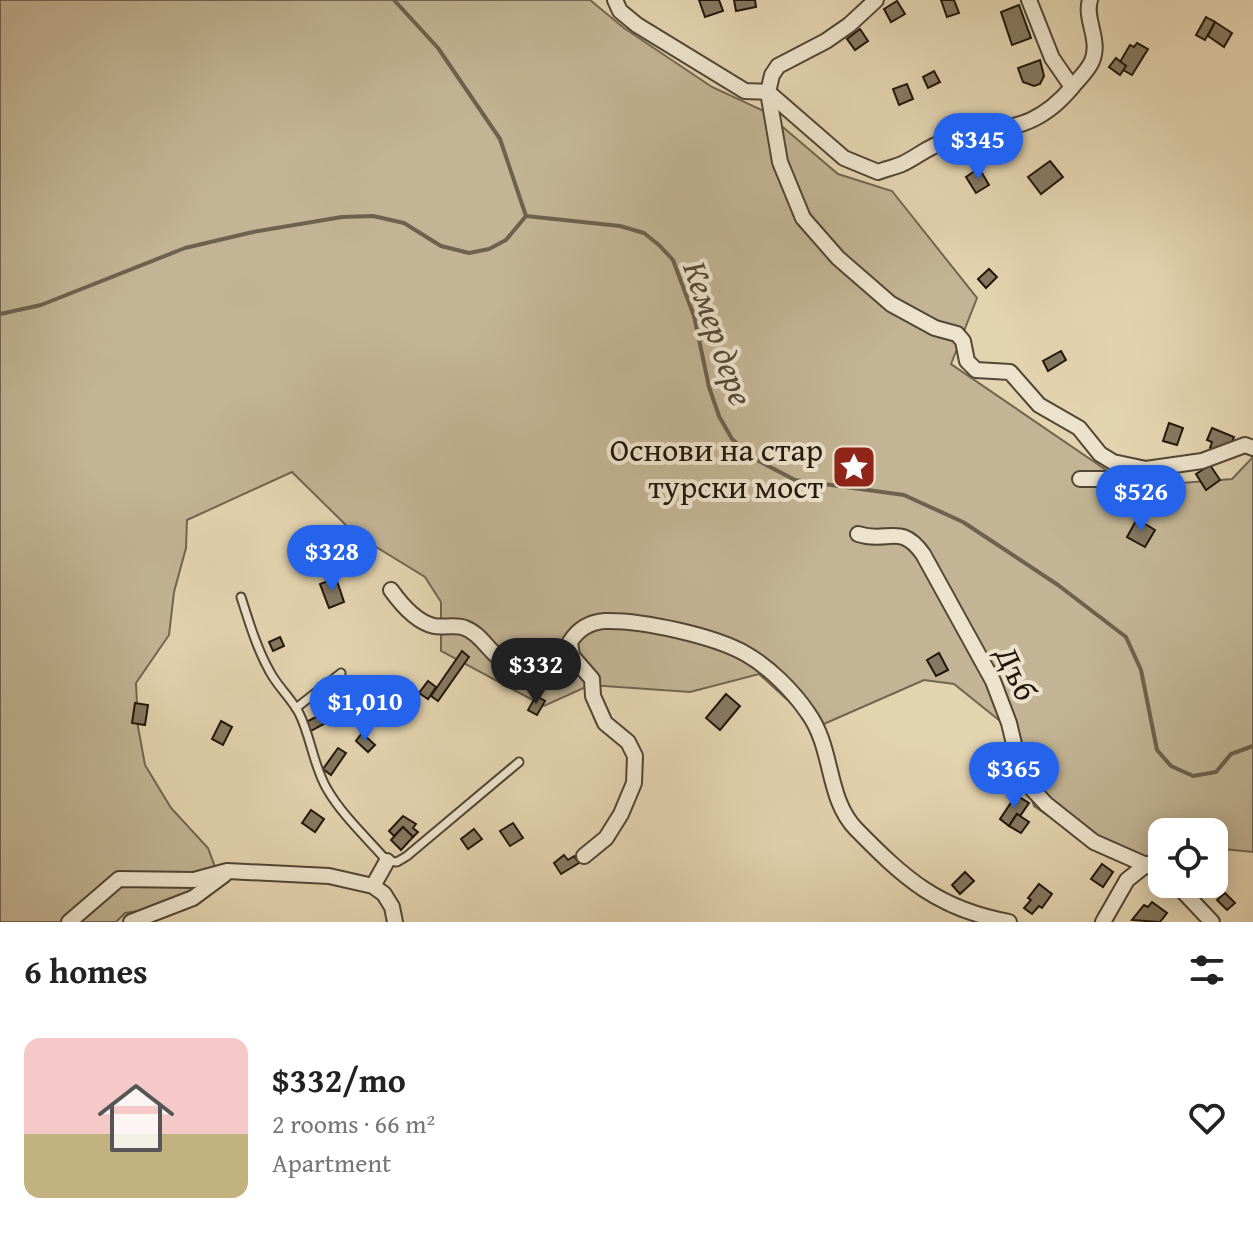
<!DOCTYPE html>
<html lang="en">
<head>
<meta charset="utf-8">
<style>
	:root { --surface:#fff; --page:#f2f2f2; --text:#222; --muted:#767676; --accent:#2563eb }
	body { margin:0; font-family:"Gentium Book Plus",serif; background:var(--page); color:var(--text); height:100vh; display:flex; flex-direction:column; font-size:30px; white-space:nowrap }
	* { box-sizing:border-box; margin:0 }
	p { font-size:26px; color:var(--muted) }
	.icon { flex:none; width:44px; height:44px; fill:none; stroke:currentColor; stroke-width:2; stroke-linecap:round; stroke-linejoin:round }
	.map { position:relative; height:922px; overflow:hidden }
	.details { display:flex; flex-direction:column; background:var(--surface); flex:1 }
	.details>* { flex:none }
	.tools { position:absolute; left:1148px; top:818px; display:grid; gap:16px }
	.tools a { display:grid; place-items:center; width:80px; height:80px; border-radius:16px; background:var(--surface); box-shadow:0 4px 20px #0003; font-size:40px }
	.price { position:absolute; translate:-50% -68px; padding:0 18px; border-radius:28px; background:var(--accent); color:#fff; font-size:26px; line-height:52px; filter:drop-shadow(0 2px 4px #0008) }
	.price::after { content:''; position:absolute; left:50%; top:48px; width:24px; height:18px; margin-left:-12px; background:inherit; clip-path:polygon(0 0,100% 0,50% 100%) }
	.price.active { background:#222; color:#fff }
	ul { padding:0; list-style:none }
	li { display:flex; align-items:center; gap:24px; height:200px; padding:0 24px }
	li span { display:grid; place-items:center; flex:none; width:224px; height:160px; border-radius:16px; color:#555 }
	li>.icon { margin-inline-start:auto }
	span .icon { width:96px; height:96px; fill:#fffc; stroke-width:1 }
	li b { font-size:34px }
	h2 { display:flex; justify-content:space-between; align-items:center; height:96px; padding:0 24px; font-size:34px }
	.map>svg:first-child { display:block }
	.green { fill:#c2b494; stroke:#726550; stroke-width:2 }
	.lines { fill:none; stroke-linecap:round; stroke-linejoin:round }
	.stream { stroke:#6e614d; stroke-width:4 }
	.building { fill:#867961; stroke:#22160c; stroke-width:2 }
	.service-casing { stroke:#524635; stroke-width:11 }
	.minor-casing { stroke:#524635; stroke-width:18 }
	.service { stroke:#ede3cc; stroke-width:7 }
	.minor { stroke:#ede3cc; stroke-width:14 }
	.labels { text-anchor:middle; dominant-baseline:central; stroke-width:8; stroke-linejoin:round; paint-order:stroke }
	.poi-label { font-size:32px; fill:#22160c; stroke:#ede3cc; text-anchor:end }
	.street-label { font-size:32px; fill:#22160c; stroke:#ede3cc }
	.water-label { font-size:34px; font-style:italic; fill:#554837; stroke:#ede3cc }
</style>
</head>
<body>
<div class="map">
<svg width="1253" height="922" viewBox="0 0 1253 922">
	<rect width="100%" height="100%" fill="#e3d4b0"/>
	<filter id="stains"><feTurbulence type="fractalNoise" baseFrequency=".0025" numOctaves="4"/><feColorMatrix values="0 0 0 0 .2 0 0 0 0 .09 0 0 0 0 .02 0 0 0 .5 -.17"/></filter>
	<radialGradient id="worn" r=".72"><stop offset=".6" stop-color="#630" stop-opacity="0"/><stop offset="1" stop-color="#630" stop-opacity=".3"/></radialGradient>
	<path class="green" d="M0,0H590L624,28L712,87L764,111L838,174L892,191L977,298L951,364L1131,487L1232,479L1253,457V852L1214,848V832H1162V854L1138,859L1094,846L1034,806L1010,729L954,684L924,680L817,727L759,674L690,692L590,685L544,706L441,651V602L425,577L355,534L292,472L187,520L186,548L174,592L169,635L136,683L138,727L145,765L171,808L208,848L218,875L170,907L125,913L116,922H0Z"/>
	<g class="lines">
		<g class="stream">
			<path d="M394,0L438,48L500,139L526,216L620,226L644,233L659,245L673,260L694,316L709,387L719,416L732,439L755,459L795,480L904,495L963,522L1058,585L1126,637L1141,670L1157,750L1171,766L1193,776L1216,772L1231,754L1253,746"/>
			<path d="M0,314L41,305L185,248L253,232L342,217L373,216L404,223L441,246L469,253L489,249L506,240L526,216"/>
		</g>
	</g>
	<g class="building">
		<path d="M699,0H719L723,11L705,17Z"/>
		<path d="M734,0H755L756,7L736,11Z"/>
		<path d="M941,0H954L959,13L947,17Z"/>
		<path d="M897,1L905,14L891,22L884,9Z"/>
		<path d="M1019,5L1031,38L1012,45L1001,12Z"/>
		<path d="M1206,17L1215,22L1205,40L1196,35Z"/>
		<path d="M1215,22L1232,33L1224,47L1208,36Z"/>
		<path d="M860,29L868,41L855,50L847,39Z"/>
		<path d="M1137,43L1148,49L1132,75L1123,70L1126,66L1120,62L1130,45L1134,47Z"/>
		<path d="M1116,58L1126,66L1120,75L1109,67Z"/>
		<path d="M1040,60L1044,76L1040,84L1034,86L1023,82L1018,68Z"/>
		<path d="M934,71L940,82L928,88L923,77Z"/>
		<path d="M907,84L913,99L899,105L893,89Z"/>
		<path d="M1050,161L1063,177L1041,194L1028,177Z"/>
		<path d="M979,168L989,185L976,193L966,177Z"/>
		<path d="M989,269L997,277L986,288L978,279Z"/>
		<path d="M1061,351L1066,360L1048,371L1043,361Z"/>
		<path d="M1169,423L1183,428L1177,445L1163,441Z"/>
		<path d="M1212,428L1234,437L1229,448L1222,445L1219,452L1210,448L1212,442L1207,440Z"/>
		<path d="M1210,465L1220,480L1206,490L1196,474Z"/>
		<path d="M1137,519L1155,530L1145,547L1127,537Z"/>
		<path d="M336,578L344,602L329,608L320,584Z"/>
		<path d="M280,637L284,646L273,651L269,642Z"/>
		<path d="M462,651L469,657L438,701L431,696Z"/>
		<path d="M939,653L948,670L936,676L927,660Z"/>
		<path d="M377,677L386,684L383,688L380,687L372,696L365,691Z"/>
		<path d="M428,681L436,687L428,699L419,693Z"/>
		<path d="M726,694L740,706L720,730L706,718Z"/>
		<path d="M536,696L545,701L537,715L528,710Z"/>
		<path d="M135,703L148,705L145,725L132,723Z"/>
		<path d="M330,710L335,718L311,731L306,722Z"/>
		<path d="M221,721L232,727L223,745L212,739Z"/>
		<path d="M362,733L375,745L368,752L356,741Z"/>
		<path d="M338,748L346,753L331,775L323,769Z"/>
		<path d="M1016,795L1029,803L1020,816L1017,814L1009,826L1000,819Z"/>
		<path d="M311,810L324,819L315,832L302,823Z"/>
		<path d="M1017,814L1029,822L1021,833L1009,826Z"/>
		<path d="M403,816L416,824L413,828L418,832L413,837L403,827L394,836L389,831Z"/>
		<path d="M513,823L523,838L510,846L500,831Z"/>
		<path d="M403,827L413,837L401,850L391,840Z"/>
		<path d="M474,829L482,839L468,849L461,839Z"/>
		<path d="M564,855L568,860L574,856L579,863L561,874L554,863Z"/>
		<path d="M1102,864L1113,872L1103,887L1091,879Z"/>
		<path d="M965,872L974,881L960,894L952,885Z"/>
		<path d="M1039,884L1052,894L1042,908L1039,906L1032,914L1024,908L1031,900L1028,898Z"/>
		<path d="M1225,893L1235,903L1227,910L1217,900Z"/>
		<path d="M1152,902L1167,913L1160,922L1132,920L1144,905L1148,907Z"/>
	</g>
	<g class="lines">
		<g class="service-casing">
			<g id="service">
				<path d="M241,597C249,622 257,649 270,672C278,687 291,698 299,713C311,737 313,765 327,789C342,815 367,838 387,861L397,862L407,856L519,762"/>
				<path d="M296,708L341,673"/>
			</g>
		</g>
		<g class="minor-casing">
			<g id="minor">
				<path d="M615,0L620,11L637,25L745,91L768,92L844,158L878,172C886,169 895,167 902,164C917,157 929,146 946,141C1000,125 1033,135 1073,86C1079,79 1089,69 1092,61C1101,40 1084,19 1090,0"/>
				<path d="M876,0L849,25L826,41L778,66L772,75L768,92L780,162L803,218L838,258L891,304L935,328L957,334L963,341L967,361L976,370L1010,372L1039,405L1079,428L1100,454L1113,462L1146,469"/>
				<path d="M1029,0L1052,58L1072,87"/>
				<path d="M1080,479H1108L1146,469L1202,461L1245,445L1253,448"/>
				<path d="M858,534C888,544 900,522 923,554L993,681L1009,723L1021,773L1033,790L1046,804L1094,842L1162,872"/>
				<path d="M391,590C401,604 416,622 434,626C444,628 456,624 465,628C479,633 487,648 498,657C518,672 555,666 578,666"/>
				<path d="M584,856L606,838L621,814L634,783L635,756L628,742L605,723L593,696L592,679L572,656L570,642C578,629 590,622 605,621C642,620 715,636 746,654C769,667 793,691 808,713C834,749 826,798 856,829C905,879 938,909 1009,922"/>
				<path d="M1176,884L1212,922"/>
				<path d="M373,886L387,861"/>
				<path d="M69,922L119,879L194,880L227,871L329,876L373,886L384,894L392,907L395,922"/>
				<path d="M131,922L193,898L224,875"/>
				<path d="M1103,922L1127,880L1147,864"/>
			</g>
		</g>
		<use href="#service" class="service"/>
		<use href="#minor" class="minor"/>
	</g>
	<defs>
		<g id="sight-square" transform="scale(2.3)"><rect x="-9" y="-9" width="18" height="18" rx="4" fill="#8f2418" stroke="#ede3cc"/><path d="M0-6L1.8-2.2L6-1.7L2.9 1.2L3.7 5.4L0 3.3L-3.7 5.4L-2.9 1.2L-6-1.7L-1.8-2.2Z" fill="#fff"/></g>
	</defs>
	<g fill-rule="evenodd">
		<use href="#sight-square" x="854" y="467"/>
	</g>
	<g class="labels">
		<g class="poi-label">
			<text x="823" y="449">Основи на стар<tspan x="823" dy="37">турски мост</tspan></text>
		</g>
		<g class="street-label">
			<text transform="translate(1017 673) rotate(65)">Дъб</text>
		</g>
		<g class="water-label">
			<text transform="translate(719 333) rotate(71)">Кемер дере</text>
		</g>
	</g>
	<rect width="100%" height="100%" filter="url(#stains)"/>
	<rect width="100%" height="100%" fill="url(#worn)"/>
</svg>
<div class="tools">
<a><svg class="icon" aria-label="locate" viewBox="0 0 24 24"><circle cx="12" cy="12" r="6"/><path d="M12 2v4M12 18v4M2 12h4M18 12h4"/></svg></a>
</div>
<b class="price" style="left:978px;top:181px">$345</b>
<b class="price" style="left:1141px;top:533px">$526</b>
<b class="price" style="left:332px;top:593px">$328</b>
<b class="price active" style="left:536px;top:706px">$332</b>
<b class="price" style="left:365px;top:743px">$1,010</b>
<b class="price" style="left:1014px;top:810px">$365</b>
</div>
<section class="details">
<h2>6 homes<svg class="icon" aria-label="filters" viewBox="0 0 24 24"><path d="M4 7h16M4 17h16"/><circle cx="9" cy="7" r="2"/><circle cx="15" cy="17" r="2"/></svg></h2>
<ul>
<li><span style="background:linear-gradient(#f6c9c9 60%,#c2b280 0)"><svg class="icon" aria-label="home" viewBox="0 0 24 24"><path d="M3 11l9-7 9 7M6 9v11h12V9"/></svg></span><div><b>$332/mo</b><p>2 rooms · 66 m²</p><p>Apartment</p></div><svg class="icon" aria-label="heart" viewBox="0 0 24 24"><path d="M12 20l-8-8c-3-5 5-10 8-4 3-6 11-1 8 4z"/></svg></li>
</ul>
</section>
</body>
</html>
